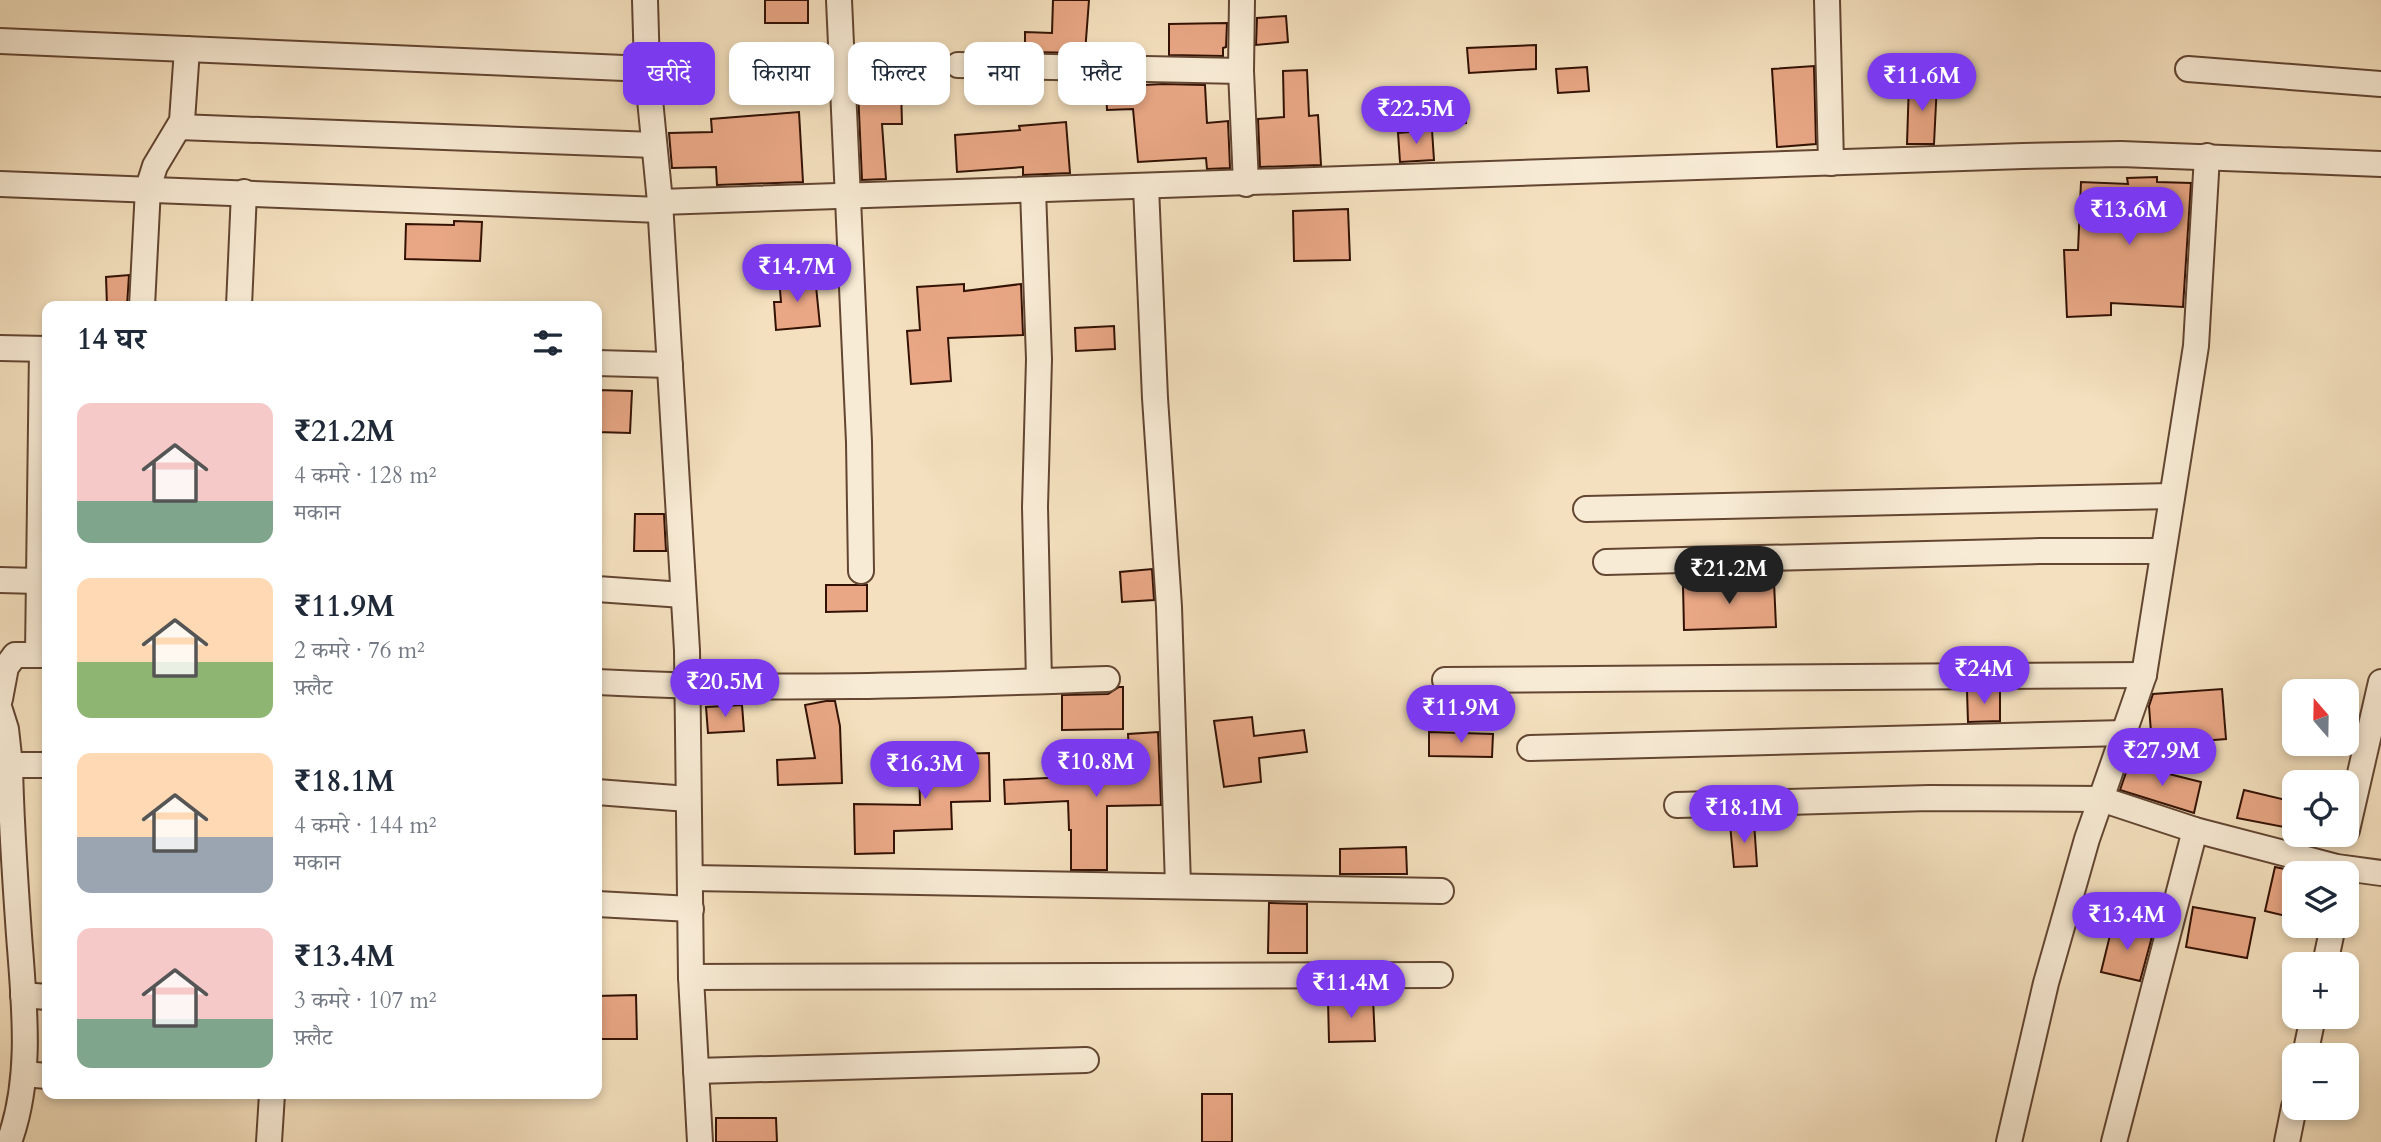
<!DOCTYPE html>
<html lang="hi">
<head>
<meta charset="utf-8">
<style>
	:root { --surface:#fff; --page:#f6f6f7; --text:#1f2937; --muted:#747a83; --accent:#7c3aed }
	body { margin:0; font-family:Cardo,"Noto Serif Devanagari",serif; background:var(--page); color:var(--text); height:100vh; display:flex; flex-direction:column; font-size:26px; white-space:nowrap }
	* { box-sizing:border-box; margin:0 }
	p { font-size:23px; color:var(--muted) }
	.icon { flex:none; width:38px; height:38px; fill:none; stroke:currentColor; stroke-width:2; stroke-linecap:round; stroke-linejoin:round }
	.map { position:relative; flex:1; overflow:hidden }
	.details { position:absolute; left:42px; top:301px; width:560px; height:798px; display:flex; flex-direction:column; background:var(--surface); border-radius:14px; box-shadow:0 4px 10px #0003 }
	.details>* { flex:none }
	.banner { position:absolute; left:623px; top:42px; width:665px; height:63px; display:flex; gap:14px }
	.needle { width:46px; rotate:340deg }
	.buttons { position:absolute; left:2282px; top:679px; display:grid; gap:14px }
	.buttons a { display:grid; place-items:center; width:77px; height:77px; border-radius:14px; background:var(--surface); box-shadow:0 4px 10px #0003; font-size:35px }
	.price { position:absolute; translate:-50% -60px; padding:0 16px; border-radius:24px; background:var(--accent); color:#fff; font-size:23px; line-height:46px; filter:drop-shadow(0 2px 4px #0008) }
	.price::after { content:''; position:absolute; left:50%; top:42px; width:21px; height:16px; margin-left:-10px; background:inherit; clip-path:polygon(0 0,100% 0,50% 100%) }
	.price.on { background:#222; color:#fff }
	ul { padding:0; list-style:none }
	li { display:flex; align-items:center; gap:21px; height:175px; padding:0 35px }
	li span { display:grid; place-items:center; flex:none; width:196px; height:140px; border-radius:14px; color:#555 }
	li>.icon { margin-inline-start:auto }
	span .icon { width:84px; height:84px; fill:#fffc; stroke-width:1 }
	li b { font-size:30px }
	h2 { display:flex; justify-content:space-between; align-items:center; height:84px; padding:0 35px; font-size:30px }
	.chip { padding:0 24px; border-radius:14px; background:var(--surface); box-shadow:0 4px 10px #0003; font-size:24px; line-height:63px }
	.chip.on { background:var(--accent); color:#fff }
	.map>svg:first-child { display:block }
	.building { fill:#e9a785; stroke:#331204; stroke-width:2 }
	.lines { fill:none; stroke-linecap:round; stroke-linejoin:round }
	.street-casing { stroke:#634632; stroke-width:28 }
	.street { stroke:#f8ebd5; stroke-width:24 }
</style>
</head>
<body>
<div class="map">
<svg width="2381" height="1142" viewBox="0 0 2381 1142">
	<rect width="100%" height="100%" fill="#f4e0be"/>
	<filter id="stains"><feTurbulence type="fractalNoise" baseFrequency=".00286" numOctaves="4"/><feColorMatrix values="0 0 0 0 .2 0 0 0 0 .09 0 0 0 0 .02 0 0 0 .5 -.17"/></filter>
	<radialGradient id="worn" r=".72"><stop offset=".6" stop-color="#630" stop-opacity="0"/><stop offset="1" stop-color="#630" stop-opacity=".3"/></radialGradient>
	<g class="building">
		<rect x="765" y="0" width="43" height="23"/>
		<path d="M1053,0H1089L1085,53L1025,52V32L1052,33Z"/>
		<path d="M1286,16L1288,42L1256,45L1257,18Z"/>
		<path d="M1227,23L1226,47L1223,48V56L1169,55V24Z"/>
		<path d="M1536,45V69L1469,73L1467,48Z"/>
		<path d="M827,58L829,97L793,99L791,60Z"/>
		<path d="M1814,66L1816,144L1777,147L1772,69Z"/>
		<path d="M1587,67L1589,91L1558,93L1556,69Z"/>
		<path d="M1307,70L1309,116L1318,115L1321,165L1260,167L1258,119L1284,117L1283,71Z"/>
		<path d="M1909,82L1937,83L1934,144H1907Z"/>
		<path d="M1163,84L1205,85L1207,123L1228,121L1230,168L1207,169L1206,158L1138,162L1133,109L1107,110L1106,87Z"/>
		<path d="M901,88L902,124H882L886,179L862,180L858,90Z"/>
		<path d="M1463,98L1466,123L1438,126L1435,100Z"/>
		<path d="M799,112L803,182L717,185L716,167L672,168L669,133L712,132L711,119Z"/>
		<path d="M1066,122L1070,173L1023,175V167L957,172L955,135L1020,130L1019,126Z"/>
		<path d="M1432,130L1434,160L1400,162L1398,133Z"/>
		<path d="M2157,177V182L2191,183L2183,307L2111,303V315L2067,317L2064,250H2078L2081,182L2128,184L2127,178Z"/>
		<path d="M1348,209L1350,260L1294,261L1293,211Z"/>
		<path d="M454,221L482,222L480,261L405,259L406,224L454,225Z"/>
		<path d="M129,275L127,306H107L106,277Z"/>
		<path d="M815,276L820,326L776,330L774,302H781L779,278Z"/>
		<path d="M964,284V291L1021,284L1023,335L948,338L951,381L911,384L907,331L920,330L917,287Z"/>
		<path d="M1114,326L1115,349L1076,351L1075,328Z"/>
		<path d="M597,390L632,391L630,433L597,432Z"/>
		<path d="M635,514H664L666,551H634Z"/>
		<path d="M1152,569L1154,600L1122,602L1120,572Z"/>
		<path d="M1774,582L1776,627L1684,630L1683,585Z"/>
		<path d="M826,585H867V611L826,612Z"/>
		<path d="M1119,687H1123V729L1062,730V695L1108,694Z"/>
		<path d="M2222,689L2226,739L2152,745L2149,706L2153,694Z"/>
		<path d="M1967,691H2000V721L1968,722Z"/>
		<path d="M826,701H835L840,726L842,783L778,785L777,760L815,758L805,705Z"/>
		<path d="M742,705L744,731L708,733L706,707Z"/>
		<path d="M1252,717L1254,736L1304,730L1307,752L1259,758L1261,782L1224,787L1214,721Z"/>
		<path d="M1158,732L1161,805L1107,806V870H1071V830H1069L1068,801L1005,804L1004,780L1130,774L1128,734Z"/>
		<path d="M1429,732L1493,734L1492,757L1429,756Z"/>
		<path d="M989,753L990,801L951,802L952,829L894,831V853L855,854L854,804L920,805L919,755Z"/>
		<path d="M2129,764L2201,782L2194,813L2120,790Z"/>
		<path d="M2244,790L2294,802V829L2237,818Z"/>
		<path d="M1754,822L1757,866L1734,867L1730,824Z"/>
		<path d="M1406,847L1407,874H1340V849Z"/>
		<path d="M2275,867L2294,871V918L2265,911Z"/>
		<path d="M1269,903L1307,904V953H1268Z"/>
		<path d="M2193,907L2255,918L2247,958L2186,947Z"/>
		<path d="M2113,923L2153,933L2140,981L2101,972Z"/>
		<path d="M636,995L637,1039H597V996Z"/>
		<path d="M1373,998L1375,1041L1329,1042L1328,999Z"/>
		<rect x="1202" y="1094" width="30" height="48"/>
		<path d="M716,1118H776L777,1142H716Z"/>
	</g>
	<g class="lines">
		<g class="street-casing">
			<g id="street">
				<path d="M645,0L647,69L660,202L687,650L691,977L700,1142"/>
				<path d="M839,0L859,442L861,571"/>
				<path d="M1242,0L1241,71L1246,184"/>
				<path d="M1827,0L1831,163"/>
				<path d="M0,41L647,69"/>
				<path d="M958,65L1241,71"/>
				<path d="M2188,69L2381,84"/>
				<path d="M179,127L654,145"/>
				<path d="M0,184L660,210"/>
				<path d="M1146,187L1155,398L1169,607L1178,885"/>
				<path d="M1033,190L1039,359L1035,507L1039,681"/>
				<path d="M660,202L2023,156L2121,154L2381,164"/>
				<path d="M142,306L148,188L155,166L182,121L187,49"/>
				<path d="M239,306L244,192"/>
				<path d="M0,348L47,349"/>
				<path d="M597,363L670,365"/>
				<path d="M1586,509L2172,496"/>
				<path d="M1606,562L2040,551H2163"/>
				<path d="M0,580L38,581"/>
				<path d="M597,589L683,595"/>
				<path d="M38,654L42,349"/>
				<path d="M1445,680L2144,675"/>
				<path d="M597,682C767,691 937,685 1107,679"/>
				<path d="M0,699L6,667L15,655H47"/>
				<path d="M0,710L6,729L10,765C11,822 15,878 19,935C24,1003 33,1077 9,1142"/>
				<path d="M1530,748L2125,733"/>
				<path d="M10,765H47"/>
				<path d="M597,792L688,799"/>
				<path d="M1677,805L1929,798L2101,799L2195,830L2337,867L2381,873"/>
				<path d="M2347,830L2381,682"/>
				<path d="M691,878L1441,891"/>
				<path d="M597,904L691,909"/>
				<path d="M2325,964L2333,926"/>
				<path d="M691,977L1440,975"/>
				<path d="M23,995L47,997"/>
				<path d="M2305,1055L2313,1017"/>
				<path d="M696,1071L1086,1060"/>
				<path d="M24,1074L47,1076"/>
				<path d="M269,1142L272,1094"/>
				<path d="M2009,1142L2046,983L2087,839L2144,675L2196,346L2207,156"/>
				<path d="M2114,1142L2195,830"/>
				<path d="M2287,1142L2294,1107"/>
			</g>
		</g>
		<use href="#street" class="street"/>
	</g>
	<rect width="100%" height="100%" filter="url(#stains)"/>
	<rect width="100%" height="100%" fill="url(#worn)"/>
</svg>
<div class="buttons">
<a><svg class="needle" viewBox="-14 -14 28 28"><path d="M0-13l5 13h-10z" fill="#e53935"/><path d="M0 13l5-13h-10z" fill="#747a83"/></svg></a>
<a><svg class="icon" aria-label="locate" viewBox="0 0 24 24"><circle cx="12" cy="12" r="6"/><path d="M12 2v4M12 18v4M2 12h4M18 12h4"/></svg></a>
<a><svg class="icon" aria-label="layers" viewBox="0 0 24 24"><path d="M12 4l9 5-9 5-9-5zM3 14l9 5 9-5"/></svg></a>
<a>+</a>
<a>−</a>
</div>
<b class="price" style="left:1922px;top:113px">₹11.6M</b>
<b class="price" style="left:1416px;top:146px">₹22.5M</b>
<b class="price" style="left:2129px;top:247px">₹13.6M</b>
<b class="price" style="left:797px;top:304px">₹14.7M</b>
<b class="price on" style="left:1729px;top:606px">₹21.2M</b>
<b class="price" style="left:1984px;top:706px">₹24M</b>
<b class="price" style="left:725px;top:719px">₹20.5M</b>
<b class="price" style="left:1461px;top:745px">₹11.9M</b>
<b class="price" style="left:2162px;top:788px">₹27.9M</b>
<b class="price" style="left:1096px;top:799px">₹10.8M</b>
<b class="price" style="left:925px;top:801px">₹16.3M</b>
<b class="price" style="left:1744px;top:845px">₹18.1M</b>
<b class="price" style="left:2127px;top:952px">₹13.4M</b>
<b class="price" style="left:1351px;top:1020px">₹11.4M</b>
<div class="banner">
<a class="chip on">खरीदें</a>
<a class="chip">किराया</a>
<a class="chip">फ़िल्टर</a>
<a class="chip">नया</a>
<a class="chip">फ़्लैट</a>
</div>
<section class="details">
<h2>14 घर<svg class="icon" aria-label="filters" viewBox="0 0 24 24"><path d="M4 7h16M4 17h16"/><circle cx="9" cy="7" r="2"/><circle cx="15" cy="17" r="2"/></svg></h2>
<ul>
<li><span style="background:linear-gradient(#f6c9c9 70%,#7fa58c 0)"><svg class="icon" aria-label="home" viewBox="0 0 24 24"><path d="M3 11l9-7 9 7M6 9v11h12V9"/></svg></span><div><b>₹21.2M</b><p>4 कमरे · 128 m²</p><p>मकान</p></div></li>
<li><span style="background:linear-gradient(#ffd9b3 60%,#8fb573 0)"><svg class="icon" aria-label="home" viewBox="0 0 24 24"><path d="M3 11l9-7 9 7M6 9v11h12V9"/></svg></span><div><b>₹11.9M</b><p>2 कमरे · 76 m²</p><p>फ़्लैट</p></div></li>
<li><span style="background:linear-gradient(#ffd9b3 60%,#9aa5b1 0)"><svg class="icon" aria-label="home" viewBox="0 0 24 24"><path d="M3 11l9-7 9 7M6 9v11h12V9"/></svg></span><div><b>₹18.1M</b><p>4 कमरे · 144 m²</p><p>मकान</p></div></li>
<li><span style="background:linear-gradient(#f6c9c9 65%,#7fa58c 0)"><svg class="icon" aria-label="home" viewBox="0 0 24 24"><path d="M3 11l9-7 9 7M6 9v11h12V9"/></svg></span><div><b>₹13.4M</b><p>3 कमरे · 107 m²</p><p>फ़्लैट</p></div></li>
</ul>
</section>
</div>
</body>
</html>
